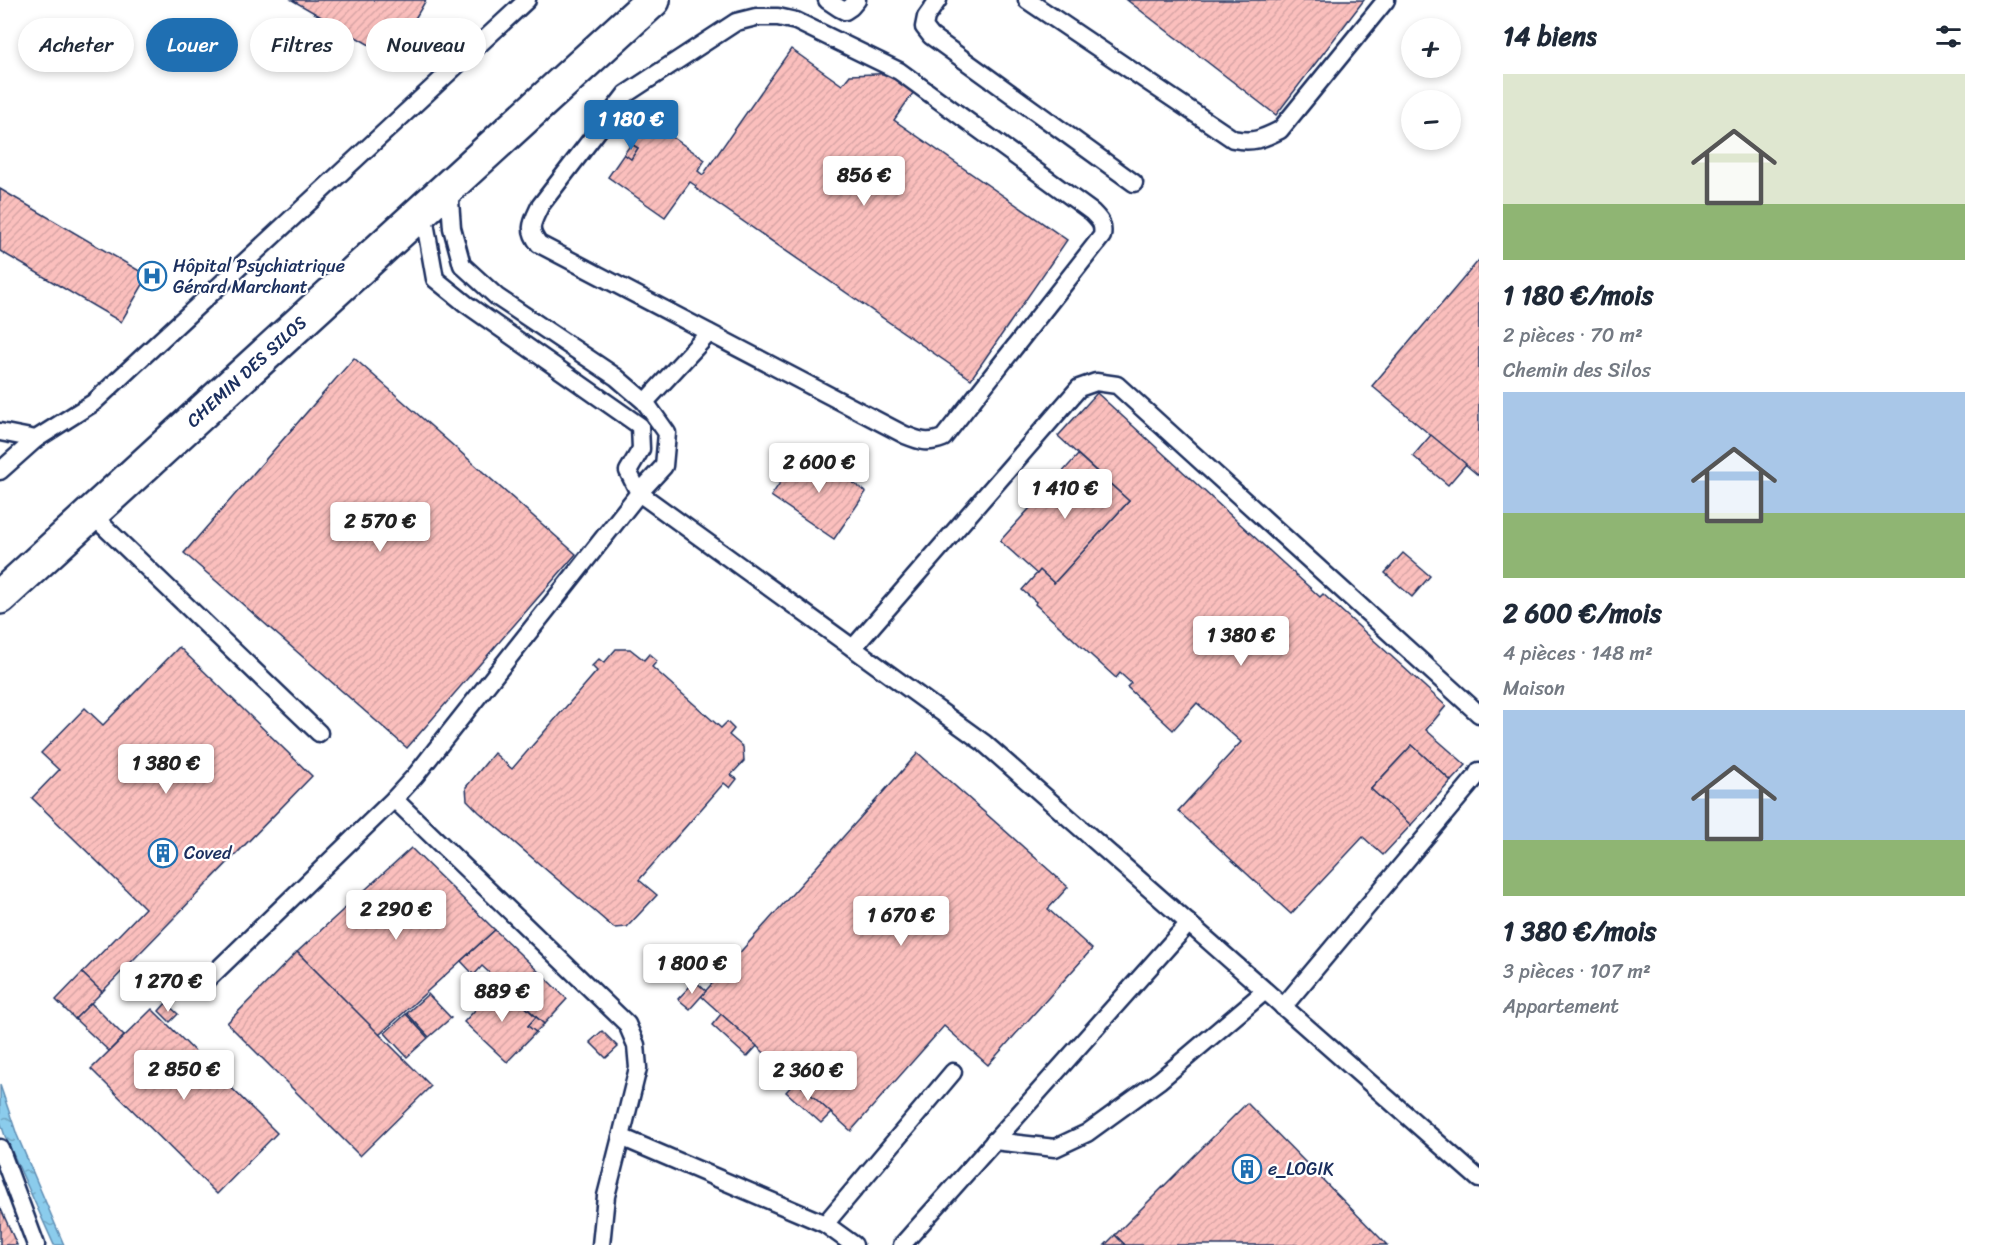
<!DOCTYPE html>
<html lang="fr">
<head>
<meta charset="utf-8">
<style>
	:root { --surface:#fff; --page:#f2f2f3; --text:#1f2937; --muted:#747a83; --accent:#1f6fb2 }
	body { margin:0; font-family:Sriracha,sans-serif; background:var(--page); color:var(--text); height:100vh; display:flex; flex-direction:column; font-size:22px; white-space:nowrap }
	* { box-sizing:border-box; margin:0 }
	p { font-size:20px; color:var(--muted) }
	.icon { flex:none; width:33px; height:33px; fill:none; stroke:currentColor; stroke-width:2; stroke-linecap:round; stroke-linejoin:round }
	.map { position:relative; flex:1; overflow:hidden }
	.sheet { display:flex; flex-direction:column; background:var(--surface); width:510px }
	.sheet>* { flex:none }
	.top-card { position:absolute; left:18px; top:18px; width:570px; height:54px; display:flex; gap:12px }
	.controls { position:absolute; left:1401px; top:18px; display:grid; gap:12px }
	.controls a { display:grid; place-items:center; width:60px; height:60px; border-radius:50%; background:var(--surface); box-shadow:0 3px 9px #0003; font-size:30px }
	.price { position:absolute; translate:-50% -51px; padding:0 14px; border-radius:6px; background:#fff; color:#222; font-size:20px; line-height:39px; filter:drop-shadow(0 2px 3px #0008) }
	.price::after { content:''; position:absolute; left:50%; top:36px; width:18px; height:14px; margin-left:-9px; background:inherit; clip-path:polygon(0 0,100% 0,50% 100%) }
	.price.active { background:var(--accent); color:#fff }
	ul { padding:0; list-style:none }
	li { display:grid; align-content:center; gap:12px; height:318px; padding:0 24px }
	li span { display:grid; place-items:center; height:186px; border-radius:0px; color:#555 }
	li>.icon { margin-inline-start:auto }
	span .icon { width:108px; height:108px; fill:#fffc; stroke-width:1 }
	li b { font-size:26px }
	h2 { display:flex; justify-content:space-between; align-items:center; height:72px; padding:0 24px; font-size:26px }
	.chip { padding:0 21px; border-radius:27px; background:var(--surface); box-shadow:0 3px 9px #0003; font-size:21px; line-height:54px }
	.chip.active { background:var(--accent); color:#fff }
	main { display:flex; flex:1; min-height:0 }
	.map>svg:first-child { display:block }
	.water { fill:url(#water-ripples); stroke:#5e8db3; stroke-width:1.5 }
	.building { fill:url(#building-hatch); stroke:#1b2f5e; stroke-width:1.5 }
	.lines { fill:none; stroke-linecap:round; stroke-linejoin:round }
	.service-casing { stroke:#1b2f5e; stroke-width:21 }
	.minor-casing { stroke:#1b2f5e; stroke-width:38 }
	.service { stroke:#fff; stroke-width:16 }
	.minor { stroke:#fff; stroke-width:33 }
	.labels { text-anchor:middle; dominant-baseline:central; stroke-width:4.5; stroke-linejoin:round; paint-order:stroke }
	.poi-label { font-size:18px; fill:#1b2f5e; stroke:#fff; text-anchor:start }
	.street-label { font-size:18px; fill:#1b2f5e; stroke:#fff }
</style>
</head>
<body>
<main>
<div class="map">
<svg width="1479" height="1245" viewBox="0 0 1479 1245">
	<defs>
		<pattern id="water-ripples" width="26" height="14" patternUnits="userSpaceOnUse" patternTransform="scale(1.5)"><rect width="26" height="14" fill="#8bccec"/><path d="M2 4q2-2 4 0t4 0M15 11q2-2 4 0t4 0" fill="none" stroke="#71a6c2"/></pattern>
		<pattern id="building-hatch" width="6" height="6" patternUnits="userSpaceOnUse" patternTransform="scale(1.5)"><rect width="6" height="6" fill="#fbbfbd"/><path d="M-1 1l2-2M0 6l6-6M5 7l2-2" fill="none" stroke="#d7a4a5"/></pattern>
	</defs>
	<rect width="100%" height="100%" fill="#fff"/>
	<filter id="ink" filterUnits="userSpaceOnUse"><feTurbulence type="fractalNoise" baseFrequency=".0167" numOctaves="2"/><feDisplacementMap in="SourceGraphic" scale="12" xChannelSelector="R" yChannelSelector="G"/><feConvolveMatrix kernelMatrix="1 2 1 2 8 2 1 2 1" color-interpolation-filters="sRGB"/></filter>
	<g filter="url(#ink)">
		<path class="water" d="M0,1085L17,1135L64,1245H54L5,1136L0,1121Z"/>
		<g class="building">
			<path d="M292,0H426L392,58Z"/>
			<path d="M1127,0H1364L1276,115Z"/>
			<path d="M791,49L842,85L850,75L900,73L918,86L894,120L1067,240L971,379L695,188L696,186L690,182L665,217L608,177L624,154L631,159L638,148L631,144L648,120L705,160L698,171L703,175Z"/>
			<path d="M631,144L638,148L631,159L624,154Z"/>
			<path d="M0,189L148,276L121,322L0,251Z"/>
			<path d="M1479,260V476L1372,386Z"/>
			<path d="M354,358L576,554L407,748L184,553Z"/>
			<path d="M1097,393L1320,597L1323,594L1446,706L1426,730L1466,765L1451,781L1412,745L1371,789L1411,825L1383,855L1363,837L1291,914L1178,811L1241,742L1197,703L1173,730L1127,687L1131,683L1120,673L1116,678L1035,604L1036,602L1022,590L1040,570L1054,583L1129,501L1058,436Z"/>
			<path d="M1431,435L1466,464L1448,485L1413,456Z"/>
			<path d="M803,449L866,492L834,539L771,496Z"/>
			<path d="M1078,455L1129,501L1054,583L1040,570L1037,574L1000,541Z"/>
			<path d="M1403,553L1430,576L1412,597L1385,573Z"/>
			<path d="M179,647L312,776L102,992L82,973L145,908L32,798L59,770L41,753L85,708L103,725Z"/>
			<path d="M616,649H630L644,660L649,654L657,661L652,667L721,728L727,722L734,729L729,735L743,747L744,761L731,775L737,779L730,788L724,783L639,880L657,895L627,927L614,928L479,812L467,800L466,787L494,753L512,769L597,671L592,666L599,659L604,663Z"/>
			<path d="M1412,745L1451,781L1411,825L1371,789Z"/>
			<path d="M918,753L1068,887L1048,909L1092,949L988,1065L944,1026L851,1131L701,996Z"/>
			<path d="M411,848L495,930L379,1035L297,952Z"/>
			<path d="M495,930L567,999L544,1024L482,966L474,975L461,961Z"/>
			<path d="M297,952L431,1086L360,1156L227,1023Z"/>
			<path d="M82,973L102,992L75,1019L56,1000Z"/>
			<path d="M695,981L706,991L690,1009L678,999Z"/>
			<path d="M500,983L536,1017L528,1026L536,1032L507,1062L464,1022Z"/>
			<path d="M428,994L451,1018L429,1037L407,1013Z"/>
			<path d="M91,1003L124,1036L109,1051L75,1019Z"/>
			<path d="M166,1003L178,1014L170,1022L159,1011Z"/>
			<path d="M152,1009L277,1133L217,1194L91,1069Z"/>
			<path d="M406,1014L428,1038L407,1057L385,1033Z"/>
			<path d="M721,1014L757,1046L747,1057L712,1025Z"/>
			<path d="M536,1017L544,1024L536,1032L528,1026Z"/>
			<path d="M602,1031L618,1047L606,1058L590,1042Z"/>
			<path d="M796,1081L831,1113L821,1123L786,1092Z"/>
			<path d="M1247,1103L1387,1245H1125L1115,1235Z"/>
			<path d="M0,1207L17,1245H0Z"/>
			<path d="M1115,1235L1125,1245H1105Z"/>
		</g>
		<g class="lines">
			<g class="service-casing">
				<g id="service">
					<path d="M827,0L839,8L845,11L851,7L857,0"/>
					<path d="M938,0L926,17L924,27L931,36L1134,183"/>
					<path d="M1027,0L1233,139C1253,143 1262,139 1280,130L1386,0"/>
					<path d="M756,17H778L796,21L899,71L1092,212C1100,220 1104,224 1102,236L943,438C927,444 920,441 905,435L539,244C527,229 532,223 540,206L626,94L736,22Z"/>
					<path d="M423,211L435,279L466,304L640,426L641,449L628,471L639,493L984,743L1479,1179"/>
					<path d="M645,402L709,333"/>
					<path d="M0,432L36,439L93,403L527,0"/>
					<path d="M0,471L36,439"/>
					<path d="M91,514L319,733"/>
					<path d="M853,648L1079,388L1096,382L1117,385L1479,714"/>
					<path d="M394,799L627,1024L636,1045L638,1068L621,1137L825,1224L854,1245"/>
					<path d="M206,981L394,799L415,776L639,493L664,466L667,433L645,402L616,377L497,297L462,265L452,228L449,187"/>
					<path d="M1283,1007L1475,778L1479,771"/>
					<path d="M994,1141L1055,1148L1087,1133L1160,1080L1265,991"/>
					<path d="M0,1148L36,1245"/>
					<path d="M825,1224L953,1072"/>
					<path d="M601,1245L606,1196L621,1137"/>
					<path d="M902,1245L1189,923"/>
				</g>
			</g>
			<g class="minor-casing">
				<g id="minor">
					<path id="s1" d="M0,597L653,0"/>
				</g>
			</g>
			<use href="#service" class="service"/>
			<use href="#minor" class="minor"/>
		</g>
	</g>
	<defs>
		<g id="hospital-ring" transform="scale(1.5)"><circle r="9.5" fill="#fff" stroke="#1f6fb2" stroke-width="1.5"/><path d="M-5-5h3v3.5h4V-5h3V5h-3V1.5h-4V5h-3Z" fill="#1f6fb2"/></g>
		<g id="building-ring" transform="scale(1.5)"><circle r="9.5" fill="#fff" stroke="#1f6fb2" stroke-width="1.5"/><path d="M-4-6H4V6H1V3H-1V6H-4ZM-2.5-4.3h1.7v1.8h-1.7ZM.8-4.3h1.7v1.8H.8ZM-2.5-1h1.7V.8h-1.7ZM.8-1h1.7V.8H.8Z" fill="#1f6fb2"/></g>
	</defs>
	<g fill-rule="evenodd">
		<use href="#hospital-ring" x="152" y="276"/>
		<use href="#building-ring" x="163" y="853"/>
		<use href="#building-ring" x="1247" y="1169"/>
	</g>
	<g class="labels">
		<g class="poi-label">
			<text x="173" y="266">Hôpital Psychiatrique<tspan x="173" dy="21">Gérard Marchant</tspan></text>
			<text x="184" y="853">Coved</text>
			<text x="1268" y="1169">e_LOGIK</text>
		</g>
		<g class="street-label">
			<text stroke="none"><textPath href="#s1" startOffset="334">CHEMIN DES SILOS</textPath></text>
		</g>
	</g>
</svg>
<div class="controls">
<a>+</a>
<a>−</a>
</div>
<b class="price active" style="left:631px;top:151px">1 180 €</b>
<b class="price" style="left:864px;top:207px">856 €</b>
<b class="price" style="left:819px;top:494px">2 600 €</b>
<b class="price" style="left:1065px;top:520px">1 410 €</b>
<b class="price" style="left:380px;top:553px">2 570 €</b>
<b class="price" style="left:1241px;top:667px">1 380 €</b>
<b class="price" style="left:166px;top:795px">1 380 €</b>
<b class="price" style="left:396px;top:941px">2 290 €</b>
<b class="price" style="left:901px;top:947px">1 670 €</b>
<b class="price" style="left:692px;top:995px">1 800 €</b>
<b class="price" style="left:168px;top:1013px">1 270 €</b>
<b class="price" style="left:502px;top:1023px">889 €</b>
<b class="price" style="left:184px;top:1101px">2 850 €</b>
<b class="price" style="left:808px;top:1102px">2 360 €</b>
<div class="top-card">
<a class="chip">Acheter</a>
<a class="chip active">Louer</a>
<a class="chip">Filtres</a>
<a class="chip">Nouveau</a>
</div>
</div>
<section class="sheet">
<h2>14 biens<svg class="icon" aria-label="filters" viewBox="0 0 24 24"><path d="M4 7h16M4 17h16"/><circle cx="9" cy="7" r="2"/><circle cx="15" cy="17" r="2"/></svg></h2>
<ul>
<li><span style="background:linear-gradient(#dfe7d0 70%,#8fb573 0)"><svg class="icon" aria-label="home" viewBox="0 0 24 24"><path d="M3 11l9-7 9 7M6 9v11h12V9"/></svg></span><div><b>1 180 €/mois</b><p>2 pièces · 70 m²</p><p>Chemin des Silos</p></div></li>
<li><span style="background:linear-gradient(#a9c7e8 65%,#8fb573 0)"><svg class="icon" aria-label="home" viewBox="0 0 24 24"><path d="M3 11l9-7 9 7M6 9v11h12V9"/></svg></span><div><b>2 600 €/mois</b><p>4 pièces · 148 m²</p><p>Maison</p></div></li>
<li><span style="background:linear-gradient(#a9c7e8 70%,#8fb573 0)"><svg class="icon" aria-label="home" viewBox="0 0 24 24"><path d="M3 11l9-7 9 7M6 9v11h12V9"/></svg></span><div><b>1 380 €/mois</b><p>3 pièces · 107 m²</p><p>Appartement</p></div></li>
</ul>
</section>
</main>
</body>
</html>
